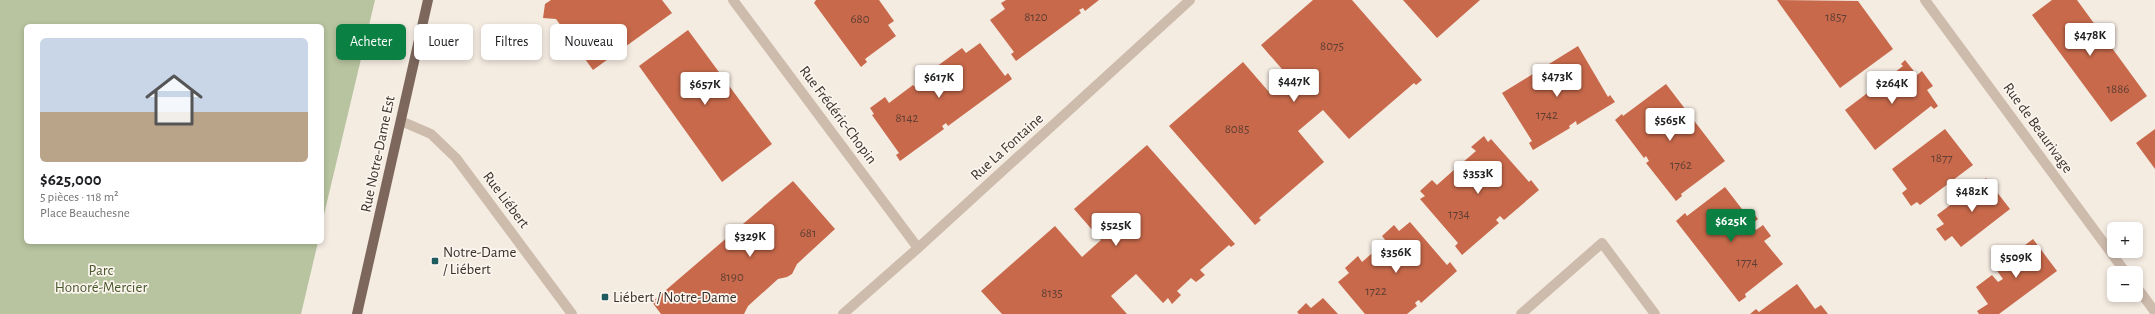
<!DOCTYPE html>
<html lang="fr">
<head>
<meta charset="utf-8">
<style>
	:root { --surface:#fff; --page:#f2f2f2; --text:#202124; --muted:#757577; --line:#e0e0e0; --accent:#0b8043 }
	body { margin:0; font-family:"Alegreya Sans",sans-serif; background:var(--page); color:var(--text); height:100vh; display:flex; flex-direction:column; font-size:15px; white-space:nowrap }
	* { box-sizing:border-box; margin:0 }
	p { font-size:13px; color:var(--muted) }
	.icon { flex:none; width:22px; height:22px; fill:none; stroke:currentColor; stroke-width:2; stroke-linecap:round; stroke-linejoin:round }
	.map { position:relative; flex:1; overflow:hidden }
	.side { position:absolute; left:24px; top:24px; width:300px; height:220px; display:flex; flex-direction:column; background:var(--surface); border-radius:6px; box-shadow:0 2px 6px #0003 }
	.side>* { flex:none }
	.banner { position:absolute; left:336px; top:24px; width:380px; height:36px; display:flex; gap:8px }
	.buttons { position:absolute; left:2107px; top:222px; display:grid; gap:8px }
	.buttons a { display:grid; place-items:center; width:36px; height:36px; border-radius:6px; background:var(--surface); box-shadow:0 2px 6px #0003; font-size:20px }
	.price { position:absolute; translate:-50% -34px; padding:0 9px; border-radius:4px; background:#fff; color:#222; font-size:13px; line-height:26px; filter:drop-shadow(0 1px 2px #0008) }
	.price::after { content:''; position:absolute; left:50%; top:24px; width:12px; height:9px; margin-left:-6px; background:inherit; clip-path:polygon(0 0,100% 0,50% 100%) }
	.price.active { background:var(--accent); color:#fff }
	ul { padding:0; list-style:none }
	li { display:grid; align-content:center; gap:8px; height:212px; padding:0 16px }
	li+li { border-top:1px solid var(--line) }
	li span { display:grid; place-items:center; height:124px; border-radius:6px; color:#555 }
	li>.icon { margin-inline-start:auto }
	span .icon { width:72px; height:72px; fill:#fffc; stroke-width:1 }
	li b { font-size:17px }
	.chip { padding:0 14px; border-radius:6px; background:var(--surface); box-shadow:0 2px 6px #0003; font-size:14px; line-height:36px }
	.chip.active { background:var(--accent); color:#fff }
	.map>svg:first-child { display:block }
	.green { fill:#b8c4a0 }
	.building { fill:#c8694b }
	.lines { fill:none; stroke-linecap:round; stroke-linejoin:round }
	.minor { stroke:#cdbbac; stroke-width:10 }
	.major { stroke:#7d675c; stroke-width:10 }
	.poi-dot { fill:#1f5a5e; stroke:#fbf5ee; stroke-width:1.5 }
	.labels { text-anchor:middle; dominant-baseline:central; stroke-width:3.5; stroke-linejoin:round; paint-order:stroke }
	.number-label { font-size:13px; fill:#5e3e33 }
	.street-label { font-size:15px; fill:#3b302b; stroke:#fbf5ee }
	.poi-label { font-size:15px; fill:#3b302b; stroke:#fbf5ee; text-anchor:start }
	.park-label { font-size:15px; fill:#4a5a2e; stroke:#fbf5ee }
</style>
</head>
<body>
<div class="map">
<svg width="2155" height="314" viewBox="0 0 2155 314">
	<rect width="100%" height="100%" fill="#f4ebe1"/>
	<path class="green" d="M0,0H375L322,223V26H26V242H318L301,314H0Z"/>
	<g class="building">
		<path d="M551,0H662L672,13L593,70L556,19L543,18L545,4Z"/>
		<path d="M816,0H879L894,21L888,25L896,36L865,59L867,62L861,67L814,3Z"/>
		<path d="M1006,0H1099L1085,11L1083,8L1079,10L1081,13L1016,61L1011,54L1014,52L990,20L1005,9L1001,3Z"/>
		<path d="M1313,0H1352L1422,80L1416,85L1414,83L1349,139L1323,110L1298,131L1324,162L1259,218L1261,220L1255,225L1169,126L1243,62L1269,92L1288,76L1261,45Z"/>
		<path d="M1403,0H1480L1437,38Z"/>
		<path d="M1777,0L1858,1L1893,49L1840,88Z"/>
		<path d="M2052,0H2077L2147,96L2111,122L2032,15Z"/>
		<path d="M688,30L772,144L722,182L639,66Z"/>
		<path d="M980,43L1005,76L1008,73L1012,79L948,126L946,123L942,126L944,129L900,161L896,155L899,153L872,115L874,114L870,108L885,97L889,103L913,85L917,89L932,78L929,72L962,48L966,53Z"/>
		<path d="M1578,46L1608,97L1610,95L1615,102L1577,125L1576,121L1569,126L1570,128L1533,150L1529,143L1532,141L1502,93Z"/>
		<path d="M1905,60L1917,75L1922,71L1933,86L1927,90L1938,106L1934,109L1931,106L1875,150L1845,110L1903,66L1901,64Z"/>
		<path d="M1666,84L1725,161L1681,194L1682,196L1676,201L1646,163L1649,161L1646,156L1644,158L1615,120L1622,114L1623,116Z"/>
		<path d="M1945,129L1973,165L1920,205L1917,202L1911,206L1902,193L1907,189L1892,169Z"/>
		<path d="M2155,129V169L2136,143Z"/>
		<path d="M1484,136L1488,142L1491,139L1529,182L1531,180L1539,190L1504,220L1500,216L1496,220L1499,223L1462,255L1455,246L1458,243L1420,199L1425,196L1420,191L1432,180L1437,185L1455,169L1476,151L1471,147Z"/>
		<path d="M1147,145L1235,244L1231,247L1229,245L1200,270L1205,275L1196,282L1191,278L1177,291L1181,295L1172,304L1168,298L1163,303L1136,274L1111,296L1127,314H1002L981,291L1055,226L1082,257L1092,248L1101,240L1074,209Z"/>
		<path d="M1986,178L2010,209L1961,247L1952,236L1945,241L1936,229L1944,224L1937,215Z"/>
		<path d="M793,181L835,229L797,264L792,274L787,277L778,279L748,306L744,314H661L652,302Z"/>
		<path d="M1725,187L1745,213L1750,209L1758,219L1752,224L1756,230L1763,225L1771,236L1764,241L1783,264L1745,294L1746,297L1739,302L1676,221L1685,213L1687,216Z"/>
		<path d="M1410,222L1447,265L1450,262L1457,271L1421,303L1419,300L1417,301L1415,303L1417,306L1407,314H1365L1338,282L1349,273L1345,268L1358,256L1362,262L1386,241L1382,236L1394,225L1399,231Z"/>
		<path d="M2033,239L2057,271L1999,314H1979L1977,311L1988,304L1976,287L1992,275L1998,282L2003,279L1995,268Z"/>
		<path d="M1797,284L1815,309L1821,305L1828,314H1750L1756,309L1759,312Z"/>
		<path d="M1323,298L1338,314H1299L1297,312L1306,303L1311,308Z"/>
	</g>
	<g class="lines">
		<g class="minor">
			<path d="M733,0L918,248"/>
			<path d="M1925,0L2126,273"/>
			<path d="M401,121L431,134L456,158L572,314"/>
			<path d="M2136,286L2155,312"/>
			<path d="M843,314L918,248L1190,0"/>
			<path d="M1521,314L1602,243L1655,314"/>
		</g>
		<path class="major" d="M357,314L428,0"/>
	</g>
	<g class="poi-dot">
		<rect x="431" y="257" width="8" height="8" rx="2"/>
		<rect x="601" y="293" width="8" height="8" rx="2"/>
	</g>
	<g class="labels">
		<g class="number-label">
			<text x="1036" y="17">8120</text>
			<text x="1836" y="17">1857</text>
			<text x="860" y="19">680</text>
			<text x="1332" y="46">8075</text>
			<text x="2118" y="89">1886</text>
			<text x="1547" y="115">1742</text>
			<text x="907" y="118">8142</text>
			<text x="1237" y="129">8085</text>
			<text x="1942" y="158">1877</text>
			<text x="1681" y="165">1762</text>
			<text x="1459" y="214">1734</text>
			<text x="808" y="233">681</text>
			<text x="1747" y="262">1774</text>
			<text x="732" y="277">8190</text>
			<text x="1376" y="291">1722</text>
			<text x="1052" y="293">8135</text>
		</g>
		<g class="street-label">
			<text transform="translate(838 115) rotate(53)">Rue Frédéric-Chopin</text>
			<text transform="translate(2038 128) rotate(54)">Rue de Beaurivage</text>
			<text transform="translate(1007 147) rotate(-42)">Rue La Fontaine</text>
			<text transform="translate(378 154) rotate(-78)">Rue Notre-Dame Est</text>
			<text transform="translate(506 200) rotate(53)">Rue Liébert</text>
		</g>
		<g class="poi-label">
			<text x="443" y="252">Notre-Dame<tspan x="443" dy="17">/ Liébert</tspan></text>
			<text x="613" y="297">Liébert / Notre-Dame</text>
		</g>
		<g class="park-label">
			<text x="101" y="270">Parc<tspan x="101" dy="17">Honoré-Mercier</tspan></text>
		</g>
	</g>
</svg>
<div class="buttons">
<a>+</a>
<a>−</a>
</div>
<b class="price" style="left:2090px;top:57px">$478K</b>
<b class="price" style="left:1557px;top:98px">$473K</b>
<b class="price" style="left:939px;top:99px">$617K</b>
<b class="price" style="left:1294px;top:103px">$447K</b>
<b class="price" style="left:1892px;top:105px">$264K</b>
<b class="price" style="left:705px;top:106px">$657K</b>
<b class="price" style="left:1670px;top:142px">$565K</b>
<b class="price" style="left:1478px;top:195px">$353K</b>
<b class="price" style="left:1972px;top:213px">$482K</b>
<b class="price active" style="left:1731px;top:243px">$625K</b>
<b class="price" style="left:1116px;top:247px">$525K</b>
<b class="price" style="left:750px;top:258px">$329K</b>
<b class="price" style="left:1396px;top:274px">$356K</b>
<b class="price" style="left:2016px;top:279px">$509K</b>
<div class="banner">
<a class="chip active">Acheter</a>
<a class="chip">Louer</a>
<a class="chip">Filtres</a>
<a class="chip">Nouveau</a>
</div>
<section class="side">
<ul>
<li><span style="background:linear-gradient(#c9d6e8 60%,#b9a48a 0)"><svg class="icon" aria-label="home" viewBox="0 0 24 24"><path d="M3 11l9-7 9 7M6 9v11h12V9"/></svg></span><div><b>$625,000</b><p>5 pièces · 118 m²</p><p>Place Beauchesne</p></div></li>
</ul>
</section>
</div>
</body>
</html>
